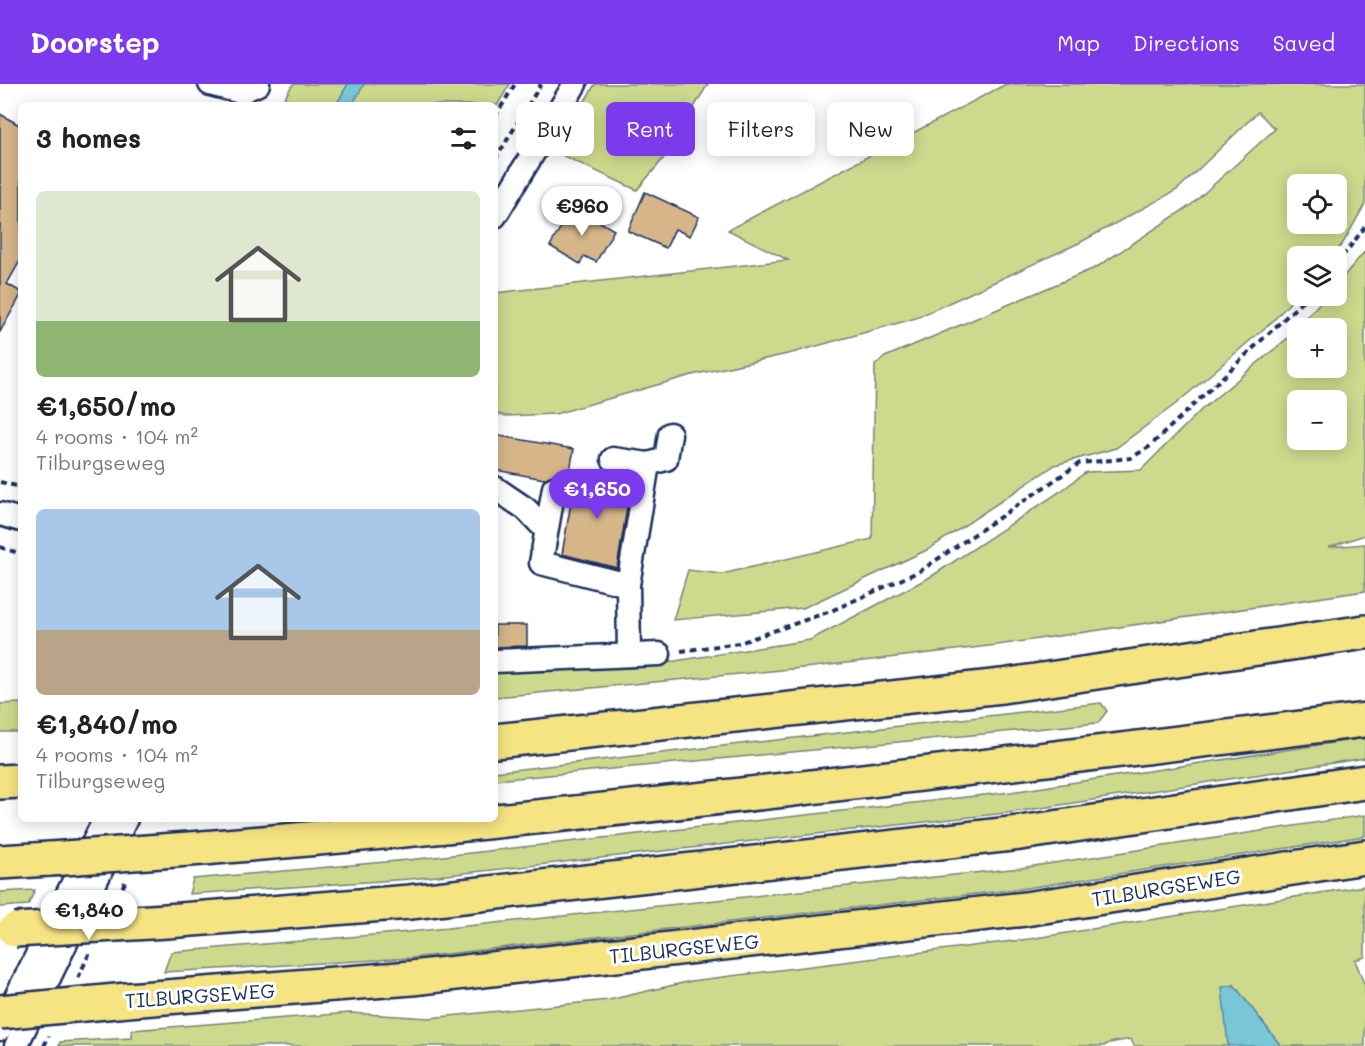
<!DOCTYPE html>
<html lang="en">
<head>
<meta charset="utf-8">
<style>
	:root { --surface:#fff; --page:#f6f6f6; --text:#222; --muted:#767676; --accent:#7c3aed }
	body { margin:0; font-family:Mali,sans-serif; background:var(--page); color:var(--text); height:100vh; display:flex; flex-direction:column; font-size:22px; white-space:nowrap }
	* { box-sizing:border-box; margin:0 }
	p { font-size:20px; color:var(--muted) }
	.icon { flex:none; width:33px; height:33px; fill:none; stroke:currentColor; stroke-width:2; stroke-linecap:round; stroke-linejoin:round }
	.map { position:relative; flex:1; overflow:hidden }
	.side { position:absolute; left:18px; top:18px; width:480px; height:720px; display:flex; flex-direction:column; background:var(--surface); border-radius:9px; box-shadow:0 3px 15px #0003 }
	.side>* { flex:none }
	.banner { position:absolute; left:516px; top:18px; width:570px; height:54px; display:flex; gap:12px }
	.tools { position:absolute; left:1287px; top:90px; display:grid; gap:12px }
	.tools a { display:grid; place-items:center; width:60px; height:60px; border-radius:9px; background:var(--surface); box-shadow:0 3px 15px #0003; font-size:30px }
	.price { position:absolute; translate:-50% -51px; padding:0 14px; border-radius:21px; background:#fff; color:#222; font-size:20px; line-height:39px; filter:drop-shadow(0 2px 3px #0008) }
	.price::after { content:''; position:absolute; left:50%; top:36px; width:18px; height:14px; margin-left:-9px; background:inherit; clip-path:polygon(0 0,100% 0,50% 100%) }
	.price.current { background:var(--accent); color:#fff }
	ul { padding:0; list-style:none }
	li { display:grid; align-content:center; gap:12px; height:318px; padding:0 18px }
	li span { display:grid; place-items:center; height:186px; border-radius:9px; color:#555 }
	li>.icon { margin-inline-start:auto }
	span .icon { width:108px; height:108px; fill:#fffc; stroke-width:1 }
	li b { font-size:26px }
	h2 { display:flex; justify-content:space-between; align-items:center; height:72px; padding:0 18px; font-size:26px }
	.pill { padding:0 21px; border-radius:9px; background:var(--surface); box-shadow:0 3px 15px #0003; font-size:21px; line-height:54px }
	.pill.current { background:var(--accent); color:#fff }
	header { display:flex; align-items:center; gap:36px; box-sizing:border-box; height:84px; padding:0 30px; background:var(--accent); color:#fff }
	header strong { font-size:28px }
	nav { display:flex; gap:33px; margin-inline-start:auto; font-size:21px }
	.map>svg:first-child { display:block }
	.green { fill:#cdda8d; stroke:#748476; stroke-width:1.5; fill-rule:evenodd }
	.water { fill:#79c7d6; stroke:#538aa6; stroke-width:1.5 }
	.building { fill:#d6b589; stroke:#1b2f5e; stroke-width:1.5 }
	.lines { fill:none; stroke-linecap:round; stroke-linejoin:round }
	.minor-casing { stroke:#1b2f5e; stroke-width:27 }
	.highway-casing { stroke:#1b2f5e; stroke-width:38 }
	.path { stroke:#1b2f5e; stroke-width:4; stroke-dasharray:6 4.5; stroke-linecap:butt }
	.minor { stroke:#fff; stroke-width:22 }
	.highway { stroke:#f6e381; stroke-width:33 }
	.highway-bridge-casing { stroke:#1b2f5e; stroke-width:38; stroke-linecap:butt }
	.highway-bridge { stroke:#f6e381; stroke-width:33 }
	.labels { text-anchor:middle; dominant-baseline:central; stroke-width:6; stroke-linejoin:round; paint-order:stroke }
	.street-label { font-size:20px; fill:#1b2f5e; stroke:#fff }
</style>
</head>
<body>
<header>
<strong>Doorstep</strong>
<nav><a>Map</a><a>Directions</a><a>Saved</a></nav>
</header>
<div class="map">
<svg width="1365" height="962" viewBox="0 0 1365 962">
	<rect width="100%" height="100%" fill="#fff"/>
	<filter id="ink" filterUnits="userSpaceOnUse"><feTurbulence type="fractalNoise" baseFrequency=".0167" numOctaves="2"/><feDisplacementMap in="SourceGraphic" scale="12" xChannelSelector="R" yChannelSelector="G"/><feConvolveMatrix kernelMatrix="1 2 1 2 8 2 1 2 1" color-interpolation-filters="sRGB"/></filter>
	<g filter="url(#ink)">
		<g class="green">
			<path d="M293,0H348L336,21H280Z"/>
			<path d="M364,0H510L495,25V21H352Z"/>
			<path d="M595,0H708L663,75L637,106L555,68Z"/>
			<path d="M1006,0H1365V120L1343,159L1332,172H1298L1297,211L1273,237L1177,319L1116,364L1055,381L929,465L803,524L673,536L688,486L722,490L872,455L875,281L885,273L1097,183L1191,121L1275,45L1258,28L1177,106L1079,159L916,234L792,269L692,291L555,330L505,332L495,329V209L788,176L728,146ZM1298,100H1336V140H1298Z"/>
			<path d="M1365,167V451L1329,463L1365,460V507L997,561L813,583L495,613V587L675,577L810,556L932,492L1061,407L1086,388L1141,386L1201,326L1289,253L1326,212H1336L1337,200ZM1298,244H1336V284H1298ZM1298,316H1336V356H1298Z"/>
			<path d="M21,619V648H0V620Z"/>
			<path d="M1101,619L1107,627L1098,639L495,696V688Z"/>
			<path d="M1365,654V674L1015,728L410,795L189,810L193,795L408,776L1011,708Z"/>
			<path d="M1365,731V752L1020,805L411,874L164,888L171,868L409,848L1021,784Z"/>
			<path d="M1365,802V873L1355,876L1365,902V962H1281L1234,901L1228,962H1134L1131,955L1109,959L1104,962H59L60,958L132,954V946L350,929L429,934L609,916L691,897L1029,855Z"/>
			<path d="M35,806L28,821L0,823V808Z"/>
		</g>
		<g class="water">
			<path d="M348,0H364L352,21H336Z"/>
			<path d="M1234,901L1281,962H1228L1222,903Z"/>
		</g>
		<g class="building">
			<path d="M0,30L21,42V175L7,200L21,208V211L0,248Z"/>
			<path d="M645,108L699,133L690,152L675,145L666,164L628,147Z"/>
			<path d="M573,122L614,146L596,178L584,172L580,180L550,162Z"/>
			<path d="M495,351L574,365L568,397L556,391L544,395L495,386Z"/>
			<path d="M576,390L631,399L617,484L562,470Z"/>
			<path d="M495,541H527V562L495,563Z"/>
		</g>
		<g class="lines">
			<g class="minor-casing">
				<g id="minor">
					<path d="M210,0L241,8L258,0"/>
					<path d="M495,132L575,0"/>
					<path d="M613,375L648,380"/>
					<path d="M495,404L526,425L546,446"/>
					<path d="M554,404L541,479L628,501"/>
					<path d="M0,430L21,436"/>
					<path d="M629,571L628,501L648,380L666,375L670,350"/>
					<path d="M495,577L659,570"/>
					<path d="M0,945L105,735"/>
					<path d="M16,962L126,735"/>
				</g>
			</g>
			<g class="highway-casing">
				<g id="highway">
					<path d="M495,657L1002,602L1365,548"/>
					<path d="M0,698L21,697"/>
					<path d="M203,764C591,732 978,684 1365,636"/>
					<path d="M0,778L50,775"/>
					<path d="M167,837L410,818L1020,749L1365,698"/>
					<path d="M127,916L412,894L1025,825L1365,773"/>
				</g>
			</g>
			<g class="path">
				<path d="M495,33L515,0"/>
				<path d="M495,76L541,0"/>
				<path d="M1336,181L1365,143"/>
				<path d="M0,398L21,403"/>
				<path d="M0,463L21,470"/>
				<path d="M681,567L739,559L831,527L920,487L1080,379L1131,374L1149,363L1308,212"/>
				<path d="M118,813L126,796"/>
				<path d="M78,894L90,868"/>
				<path d="M44,962L49,952"/>
			</g>
			<use href="#minor" class="minor"/>
			<use href="#highway" class="highway"/>
			<g class="highway-bridge-casing">
				<g id="highway-bridge">
					<path d="M50,775L203,764"/>
					<path d="M15,846L167,837"/>
					<path d="M0,928L127,916"/>
				</g>
			</g>
			<use href="#highway-bridge" class="highway-bridge"/>
		</g>
	</g>
	<g class="labels">
		<g class="street-label">
			<text transform="translate(1166 803) rotate(-9)">TILBURGSEWEG</text>
			<text transform="translate(684 864) rotate(-6)">TILBURGSEWEG</text>
			<text transform="translate(200 911) rotate(-4)">TILBURGSEWEG</text>
		</g>
	</g>
</svg>
<div class="tools">
<a><svg class="icon" aria-label="locate" viewBox="0 0 24 24"><circle cx="12" cy="12" r="6"/><path d="M12 2v4M12 18v4M2 12h4M18 12h4"/></svg></a>
<a><svg class="icon" aria-label="layers" viewBox="0 0 24 24"><path d="M12 4l9 5-9 5-9-5zM3 14l9 5 9-5"/></svg></a>
<a>+</a>
<a>−</a>
</div>
<b class="price" style="left:582px;top:153px">€960</b>
<b class="price current" style="left:597px;top:436px">€1,650</b>
<b class="price" style="left:89px;top:857px">€1,840</b>
<div class="banner">
<a class="pill">Buy</a>
<a class="pill current">Rent</a>
<a class="pill">Filters</a>
<a class="pill">New</a>
</div>
<section class="side">
<h2>3 homes<svg class="icon" aria-label="filters" viewBox="0 0 24 24"><path d="M4 7h16M4 17h16"/><circle cx="9" cy="7" r="2"/><circle cx="15" cy="17" r="2"/></svg></h2>
<ul>
<li><span style="background:linear-gradient(#dfe7d0 70%,#8fb573 0)"><svg class="icon" aria-label="home" viewBox="0 0 24 24"><path d="M3 11l9-7 9 7M6 9v11h12V9"/></svg></span><div><b>€1,650/mo</b><p>4 rooms · 104 m²</p><p>Tilburgseweg</p></div></li>
<li><span style="background:linear-gradient(#a9c7e8 65%,#b9a48a 0)"><svg class="icon" aria-label="home" viewBox="0 0 24 24"><path d="M3 11l9-7 9 7M6 9v11h12V9"/></svg></span><div><b>€1,840/mo</b><p>4 rooms · 104 m²</p><p>Tilburgseweg</p></div></li>
</ul>
</section>
</div>
</body>
</html>
